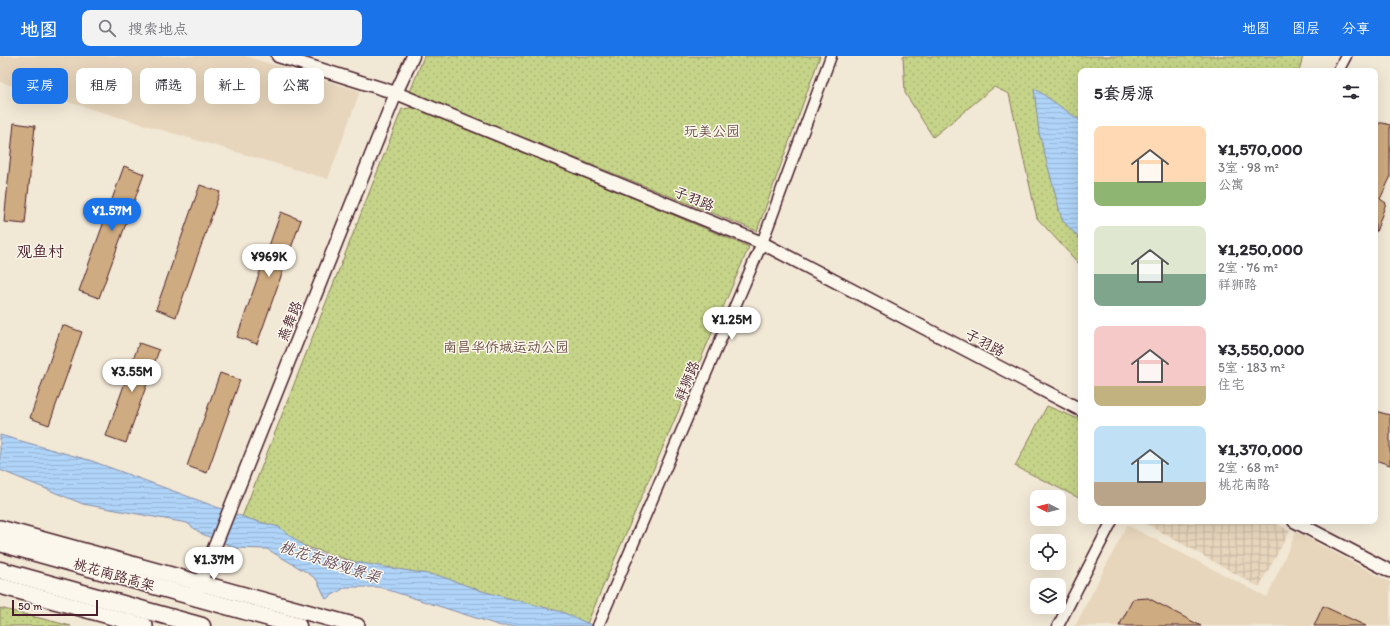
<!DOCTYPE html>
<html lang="zh">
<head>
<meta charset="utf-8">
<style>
	:root { --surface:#fff; --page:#f2f2f3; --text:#2b2b33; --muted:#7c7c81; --accent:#1a73e8 }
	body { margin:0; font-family:Itim,"LXGW WenKai TC",sans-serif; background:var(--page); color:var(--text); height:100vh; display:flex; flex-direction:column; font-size:15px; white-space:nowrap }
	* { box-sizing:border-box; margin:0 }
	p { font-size:13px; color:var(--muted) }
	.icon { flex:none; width:22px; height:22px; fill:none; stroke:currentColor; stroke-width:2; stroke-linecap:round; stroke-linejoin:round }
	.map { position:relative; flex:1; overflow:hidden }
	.details { position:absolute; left:1078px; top:12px; width:300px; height:456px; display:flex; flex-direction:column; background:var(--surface); border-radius:8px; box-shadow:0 4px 16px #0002 }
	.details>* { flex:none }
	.top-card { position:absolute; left:12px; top:12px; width:380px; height:36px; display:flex; gap:8px }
	.needle { width:26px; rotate:276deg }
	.fabs { position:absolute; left:1030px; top:434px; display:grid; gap:8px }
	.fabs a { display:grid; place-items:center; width:36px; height:36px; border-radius:8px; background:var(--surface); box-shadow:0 4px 16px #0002; font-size:20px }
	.scale { position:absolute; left:12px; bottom:10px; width:86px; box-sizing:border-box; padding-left:4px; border:2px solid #4a1f2b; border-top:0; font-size:11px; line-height:14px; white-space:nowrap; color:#4a1f2b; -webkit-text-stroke:3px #fbf7ec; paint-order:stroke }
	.price { position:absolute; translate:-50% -34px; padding:0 9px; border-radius:14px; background:#fff; color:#222; font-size:13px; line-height:26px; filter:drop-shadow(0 1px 2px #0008) }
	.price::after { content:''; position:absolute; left:50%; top:24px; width:12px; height:9px; margin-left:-6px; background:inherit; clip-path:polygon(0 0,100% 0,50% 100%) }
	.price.selected { background:var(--accent); color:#fff }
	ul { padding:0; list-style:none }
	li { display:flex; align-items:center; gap:12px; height:100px; padding:0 16px }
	li span { display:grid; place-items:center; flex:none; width:112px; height:80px; border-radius:8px; color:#555 }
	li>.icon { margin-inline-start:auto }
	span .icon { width:48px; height:48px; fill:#fffc; stroke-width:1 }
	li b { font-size:17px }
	h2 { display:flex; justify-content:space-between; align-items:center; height:48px; padding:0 16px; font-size:17px }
	.pill { padding:0 14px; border-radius:8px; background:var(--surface); box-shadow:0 4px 16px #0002; font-size:14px; line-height:36px }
	.pill.selected { background:var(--accent); color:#fff }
	header { display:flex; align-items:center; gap:24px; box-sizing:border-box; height:56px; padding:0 20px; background:var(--accent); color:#fff }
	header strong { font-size:19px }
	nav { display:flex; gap:22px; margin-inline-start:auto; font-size:14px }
	.search { width:280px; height:36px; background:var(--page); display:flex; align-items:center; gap:10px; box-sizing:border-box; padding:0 14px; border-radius:8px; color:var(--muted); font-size:15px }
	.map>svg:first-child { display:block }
	.built { fill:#e7d6bc }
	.industrial { fill:url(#industrial-grid) }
	.green { fill:url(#green-dots); stroke:#887a5a }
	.water { fill:url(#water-rules); stroke:#878ca6 }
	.building { fill:#ceab80; stroke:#4a1f2b }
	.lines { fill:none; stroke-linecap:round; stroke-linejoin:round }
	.minor-casing { stroke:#4a1f2b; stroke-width:13 }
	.tertiary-casing { stroke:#4a1f2b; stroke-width:15 }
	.primary-casing { stroke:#4a1f2b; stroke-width:18 }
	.trunk-casing { stroke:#4a1f2b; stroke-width:19 }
	.minor { stroke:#fbf7ec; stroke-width:10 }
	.tertiary { stroke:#fbf7ec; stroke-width:12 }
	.primary { stroke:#fbf7ec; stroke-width:15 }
	.trunk { stroke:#fbf7ec; stroke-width:16 }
	.labels { text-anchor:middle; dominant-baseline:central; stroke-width:3; stroke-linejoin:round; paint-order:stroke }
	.park-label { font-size:14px; fill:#694c42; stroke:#fbf7ec }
	.street-label { font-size:14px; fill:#4a1f2b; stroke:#fbf7ec }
	.water-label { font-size:15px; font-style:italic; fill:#634c5e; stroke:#fbf7ec }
	.quarter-label { font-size:16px; fill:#4a1f2b; stroke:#fbf7ec }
</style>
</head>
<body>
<header>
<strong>地图</strong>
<div class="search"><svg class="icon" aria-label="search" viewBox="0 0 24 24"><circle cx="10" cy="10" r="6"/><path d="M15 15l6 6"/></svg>搜索地点</div>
<nav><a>地图</a><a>图层</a><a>分享</a></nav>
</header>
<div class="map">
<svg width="1390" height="570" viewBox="0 0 1390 570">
	<defs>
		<pattern id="industrial-grid" width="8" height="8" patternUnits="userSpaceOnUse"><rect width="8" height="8" fill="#e7d6bc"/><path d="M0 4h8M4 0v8" fill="none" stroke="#c8b7a2"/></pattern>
		<pattern id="green-dots" width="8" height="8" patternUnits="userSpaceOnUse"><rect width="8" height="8" fill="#c5d488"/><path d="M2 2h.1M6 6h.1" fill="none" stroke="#abb676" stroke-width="1.8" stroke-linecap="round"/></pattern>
		<pattern id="water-rules" width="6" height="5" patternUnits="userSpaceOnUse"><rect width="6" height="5" fill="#afd4f8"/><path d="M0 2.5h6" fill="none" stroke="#98b6d5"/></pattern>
	</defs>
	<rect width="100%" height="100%" fill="#f2e8d6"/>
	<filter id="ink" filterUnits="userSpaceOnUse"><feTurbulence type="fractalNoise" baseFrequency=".025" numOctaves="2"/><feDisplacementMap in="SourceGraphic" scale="8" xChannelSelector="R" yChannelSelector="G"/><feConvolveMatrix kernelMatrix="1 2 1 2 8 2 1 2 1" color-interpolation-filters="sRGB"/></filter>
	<g filter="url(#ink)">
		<g class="built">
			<path d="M0,0H245L360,35L328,123L0,26Z"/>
			<path d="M1127,469L1267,541L1296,476L1390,526V570H1075Z"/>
		</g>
		<path class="industrial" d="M1141,465H1272L1290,475L1259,531Z"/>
		<g class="green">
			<path d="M424,0H820L757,175L410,36Z"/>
			<path d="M903,0H1303L1299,15H1081V210L1037,162L1009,38L994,31L933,81L905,37Z"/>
			<path d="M418,51L749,191L586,570H562L278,482L240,466L402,53Z"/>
			<path d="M1047,350L1081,364V443L1015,410Z"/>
			<path d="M0,552L71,570H0Z"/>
		</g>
		<g class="water">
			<path d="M1034,32L1081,65V184L1062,164L1039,77Z"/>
			<path d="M0,379L92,405L249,463L279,471L308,493L337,503L440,520L482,535L562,556L594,570H501L379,531H346L326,543L317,524L308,517L267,493L236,492L202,478L187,467L83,448L0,414Z"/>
		</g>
		<g class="building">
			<path d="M14,67L35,70L25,168L4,166Z"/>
			<path d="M1375,67H1383L1390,69V122L1380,143L1386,147L1376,176H1375Z"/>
			<path d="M124,110L144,118L99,242L79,235Z"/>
			<path d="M200,129L220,136L176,261L156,253Z"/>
			<path d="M281,156L301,164L257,288L237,281Z"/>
			<path d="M62,269L82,276L49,369L30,362Z"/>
			<path d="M139,287L159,294L126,387L106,380Z"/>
			<path d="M220,317L240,324L207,417L187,410Z"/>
			<path d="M1375,355L1390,359V409L1375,404Z"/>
			<path d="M1148,542L1201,570H1119L1133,543Z"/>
			<path d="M1323,550L1366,570H1314Z"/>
		</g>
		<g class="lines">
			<g class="minor-casing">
				<g id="minor">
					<path d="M1338,15L1346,0"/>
					<path d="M598,570L762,187L831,0"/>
					<path d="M1058,570L1112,465"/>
				</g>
			</g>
			<g class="tertiary-casing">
				<g id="tertiary">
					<path d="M278,0L396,37L762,187L1081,354"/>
					<path d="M1294,465L1390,515"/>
					<path d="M197,535L396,37L413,0"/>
				</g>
			</g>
			<g class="primary-casing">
				<g id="primary">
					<path d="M0,472L357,570"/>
					<path d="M0,530L145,570"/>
				</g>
			</g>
			<g class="trunk-casing">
				<g id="trunk">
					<path d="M0,487L298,570"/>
					<path d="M0,514L202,570"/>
				</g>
			</g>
			<use href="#minor" class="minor"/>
			<use href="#tertiary" class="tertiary"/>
			<use href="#primary" class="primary"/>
			<use href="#trunk" class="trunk"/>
		</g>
	</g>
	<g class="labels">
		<g class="park-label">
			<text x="712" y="75">玩美公园</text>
			<text x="506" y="291">南昌华侨城运动公园</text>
		</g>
		<g class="street-label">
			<text transform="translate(694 143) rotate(22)">子羽路</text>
			<text transform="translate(290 265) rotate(-68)">燕舞路</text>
			<text transform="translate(985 287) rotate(28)">子羽路</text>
			<text transform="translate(687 325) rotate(-67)">祥狮路</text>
			<text transform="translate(114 519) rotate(16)">桃花南路高架</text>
		</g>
		<g class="water-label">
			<text transform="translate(330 506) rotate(18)">桃花东路观景渠</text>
		</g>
		<g class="quarter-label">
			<text x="40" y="195">观鱼村</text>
		</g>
	</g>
</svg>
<div class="fabs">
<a><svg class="needle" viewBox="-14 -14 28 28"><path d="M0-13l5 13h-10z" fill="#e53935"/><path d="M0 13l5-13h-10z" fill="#7c7c81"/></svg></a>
<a><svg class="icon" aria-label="locate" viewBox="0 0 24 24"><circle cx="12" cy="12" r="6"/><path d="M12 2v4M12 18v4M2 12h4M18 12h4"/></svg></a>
<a><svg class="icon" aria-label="layers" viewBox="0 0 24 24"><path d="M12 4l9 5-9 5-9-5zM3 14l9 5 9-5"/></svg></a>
</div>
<div class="scale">50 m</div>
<b class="price selected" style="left:112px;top:176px">¥1.57M</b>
<b class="price" style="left:269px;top:222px">¥969K</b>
<b class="price" style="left:732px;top:285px">¥1.25M</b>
<b class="price" style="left:132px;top:337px">¥3.55M</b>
<b class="price" style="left:214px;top:525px">¥1.37M</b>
<div class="top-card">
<a class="pill selected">买房</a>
<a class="pill">租房</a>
<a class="pill">筛选</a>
<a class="pill">新上</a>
<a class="pill">公寓</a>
</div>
<section class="details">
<h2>5套房源<svg class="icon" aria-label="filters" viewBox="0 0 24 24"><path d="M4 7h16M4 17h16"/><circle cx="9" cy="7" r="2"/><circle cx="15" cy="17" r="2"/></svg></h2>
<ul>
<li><span style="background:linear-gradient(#ffd9b3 70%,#8fb573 0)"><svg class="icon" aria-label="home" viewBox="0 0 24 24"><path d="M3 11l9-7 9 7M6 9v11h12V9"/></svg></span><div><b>¥1,570,000</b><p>3室 · 98 m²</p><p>公寓</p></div></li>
<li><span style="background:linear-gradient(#dfe7d0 60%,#7fa58c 0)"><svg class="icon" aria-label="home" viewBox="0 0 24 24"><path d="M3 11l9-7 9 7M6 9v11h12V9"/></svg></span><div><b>¥1,250,000</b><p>2室 · 76 m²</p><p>祥狮路</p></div></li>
<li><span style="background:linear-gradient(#f6c9c9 75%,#c2b280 0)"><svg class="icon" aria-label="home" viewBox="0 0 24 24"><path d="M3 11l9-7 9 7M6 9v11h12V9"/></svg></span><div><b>¥3,550,000</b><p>5室 · 183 m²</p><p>住宅</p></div></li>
<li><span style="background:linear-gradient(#bfe0f5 70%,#b9a48a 0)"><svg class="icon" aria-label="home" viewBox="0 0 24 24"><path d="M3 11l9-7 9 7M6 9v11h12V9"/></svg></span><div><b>¥1,370,000</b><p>2室 · 68 m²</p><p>桃花南路</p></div></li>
</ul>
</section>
</div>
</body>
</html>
